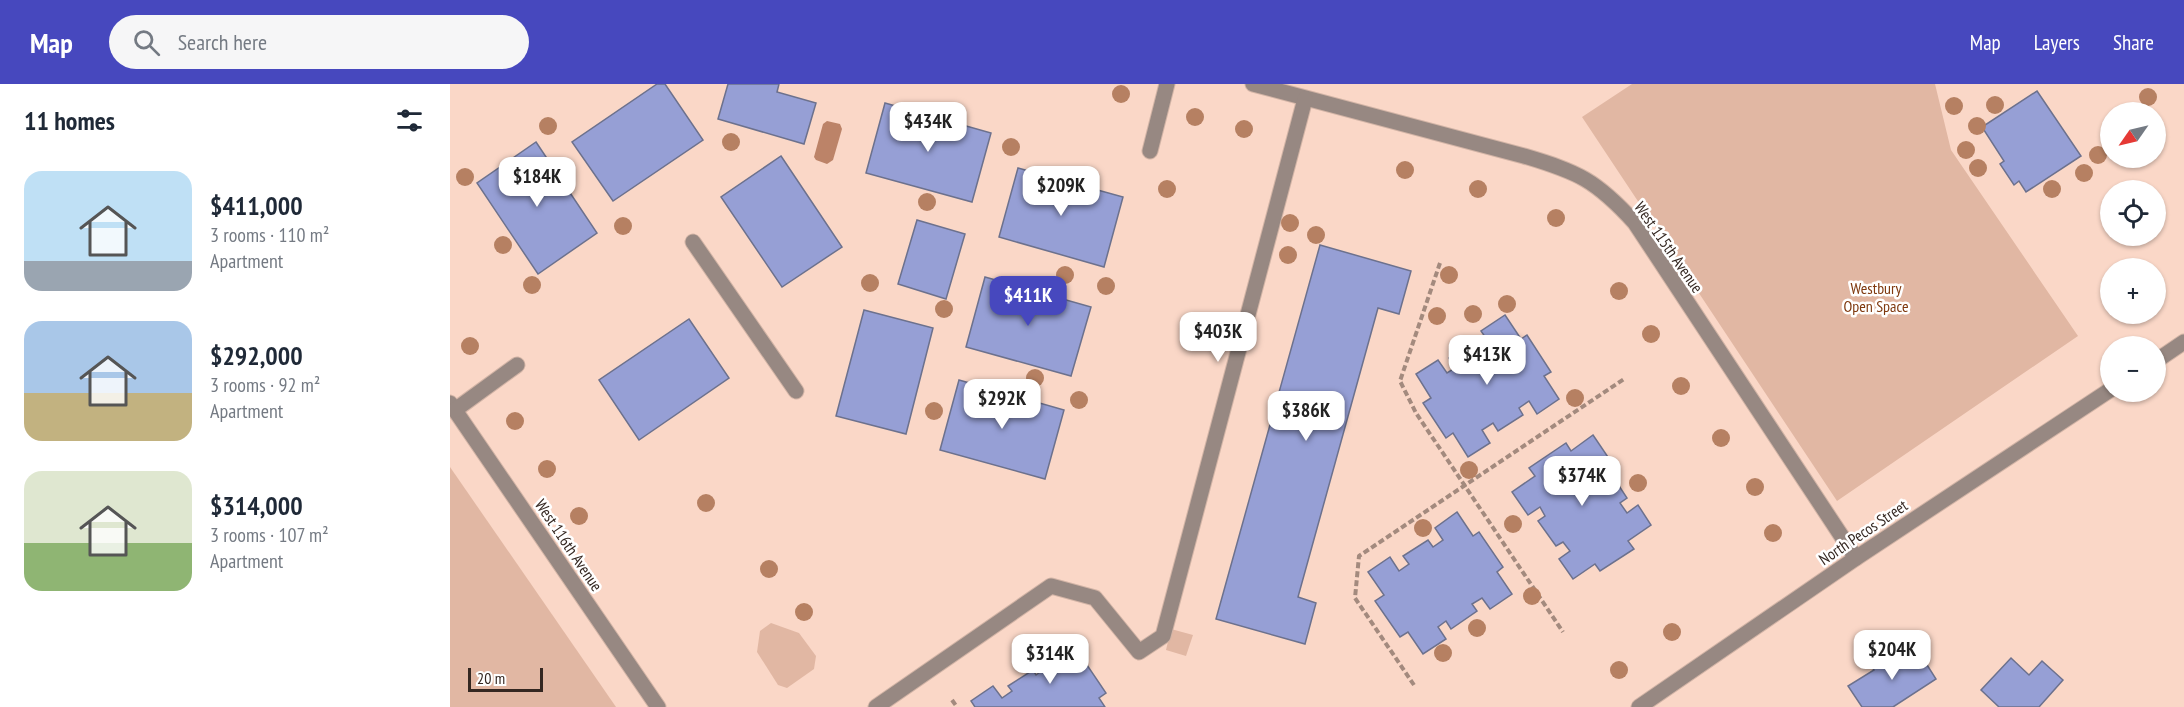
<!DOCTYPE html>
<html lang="en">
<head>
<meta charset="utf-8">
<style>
	:root { --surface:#fff; --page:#f6f6f7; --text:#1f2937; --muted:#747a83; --accent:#4748be }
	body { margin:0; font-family:"PT Sans Narrow",sans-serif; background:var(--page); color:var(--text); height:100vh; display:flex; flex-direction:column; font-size:22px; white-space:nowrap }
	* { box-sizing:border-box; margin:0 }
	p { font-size:20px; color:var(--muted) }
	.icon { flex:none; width:33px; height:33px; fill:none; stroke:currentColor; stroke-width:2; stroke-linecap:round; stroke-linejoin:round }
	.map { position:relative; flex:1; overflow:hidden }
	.panel { display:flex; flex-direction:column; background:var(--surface); width:450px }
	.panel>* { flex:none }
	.needle { width:39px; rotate:236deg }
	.fabs { position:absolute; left:1650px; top:18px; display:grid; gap:12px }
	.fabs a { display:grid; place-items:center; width:66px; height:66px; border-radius:50%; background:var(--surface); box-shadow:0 2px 4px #0004; font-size:30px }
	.scale { position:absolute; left:18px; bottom:15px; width:75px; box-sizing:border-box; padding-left:6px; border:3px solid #342721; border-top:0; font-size:16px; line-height:21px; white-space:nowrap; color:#342721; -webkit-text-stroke:4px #fff; paint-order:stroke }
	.price { position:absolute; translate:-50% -51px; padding:0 14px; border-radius:12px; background:#fff; color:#222; font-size:20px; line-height:39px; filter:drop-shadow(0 2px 3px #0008) }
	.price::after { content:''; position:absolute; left:50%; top:36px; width:18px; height:14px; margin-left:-9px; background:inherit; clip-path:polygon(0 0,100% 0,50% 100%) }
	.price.selected { background:var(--accent); color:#fff }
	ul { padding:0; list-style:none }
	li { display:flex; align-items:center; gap:18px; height:150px; padding:0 24px }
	li span { display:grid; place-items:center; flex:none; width:168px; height:120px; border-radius:18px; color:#555 }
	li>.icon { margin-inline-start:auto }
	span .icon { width:72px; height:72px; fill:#fffc; stroke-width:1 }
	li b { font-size:26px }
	h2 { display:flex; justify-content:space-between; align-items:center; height:72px; padding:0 24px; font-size:26px }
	header { display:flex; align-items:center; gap:36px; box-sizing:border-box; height:84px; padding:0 30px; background:var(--accent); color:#fff }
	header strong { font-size:28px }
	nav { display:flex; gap:33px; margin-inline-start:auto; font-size:21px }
	.search { width:420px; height:54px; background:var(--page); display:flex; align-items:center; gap:15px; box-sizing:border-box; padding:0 21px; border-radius:33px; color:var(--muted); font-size:22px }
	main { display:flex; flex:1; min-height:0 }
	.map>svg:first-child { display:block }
	.green { fill:#e1b7a3 }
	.water { fill:#bc8368 }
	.building { fill:#969fd5; stroke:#6c718d; stroke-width:1.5 }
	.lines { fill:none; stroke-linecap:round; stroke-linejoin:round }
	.minor-casing { stroke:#d2b4a6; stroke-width:17 }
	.path { stroke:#a38a7e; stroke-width:4; stroke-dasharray:6 3; stroke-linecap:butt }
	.minor { stroke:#978882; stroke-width:15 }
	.tree { fill:#b68062 }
	.labels { text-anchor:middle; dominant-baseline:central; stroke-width:5; stroke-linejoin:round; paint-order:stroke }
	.street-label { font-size:16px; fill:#342721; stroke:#fff }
	.park-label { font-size:16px; fill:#7f390f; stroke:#fff }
</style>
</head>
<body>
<header>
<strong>Map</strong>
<div class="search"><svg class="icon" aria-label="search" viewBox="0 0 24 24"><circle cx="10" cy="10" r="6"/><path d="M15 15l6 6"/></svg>Search here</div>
<nav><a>Map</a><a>Layers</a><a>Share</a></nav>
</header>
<main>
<section class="panel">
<h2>11 homes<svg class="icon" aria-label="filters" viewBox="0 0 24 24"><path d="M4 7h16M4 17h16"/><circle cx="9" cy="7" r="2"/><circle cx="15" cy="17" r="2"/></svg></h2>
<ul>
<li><span style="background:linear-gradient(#bfe0f5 75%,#9aa5b1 0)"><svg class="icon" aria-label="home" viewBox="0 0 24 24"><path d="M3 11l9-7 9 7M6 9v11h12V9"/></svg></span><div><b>$411,000</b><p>3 rooms · 110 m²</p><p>Apartment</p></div></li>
<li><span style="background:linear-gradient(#a9c7e8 60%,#c2b280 0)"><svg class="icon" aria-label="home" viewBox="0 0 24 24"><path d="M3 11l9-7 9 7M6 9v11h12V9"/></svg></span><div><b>$292,000</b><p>3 rooms · 92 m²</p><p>Apartment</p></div></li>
<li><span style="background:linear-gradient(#dfe7d0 60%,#8fb573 0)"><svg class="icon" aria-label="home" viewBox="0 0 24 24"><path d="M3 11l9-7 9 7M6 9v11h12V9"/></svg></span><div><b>$314,000</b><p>3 rooms · 107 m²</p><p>Apartment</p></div></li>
</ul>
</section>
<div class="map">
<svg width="1734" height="623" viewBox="0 0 1734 623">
	<rect width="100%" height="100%" fill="#fad7c7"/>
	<g class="green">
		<path d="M1182,0H1485L1501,66L1628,252L1387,417L1132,33Z"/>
		<path d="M0,383L166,623H0Z"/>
		<path d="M321,539L349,549L366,572L364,585L337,604L328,601L307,568L310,547Z"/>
		<path d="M721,545L743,551L736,572L716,566Z"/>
	</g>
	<path class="water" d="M377,37L390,40L392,45L383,76L377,80L366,76L364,73L373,40Z"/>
	<g class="building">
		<path d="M207,0H215L253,56L163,117L122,58Z"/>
		<path d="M278,0H329L327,8L366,19L354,60L268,35Z"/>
		<path d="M1587,7L1631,72L1576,108L1569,97L1564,101L1550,80L1554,77L1532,43Z"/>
		<path d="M435,19L541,49L522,118L416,89Z"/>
		<path d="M86,58L147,149L88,190L27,99Z"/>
		<path d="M331,72L392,163L332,203L271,113Z"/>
		<path d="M568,84L673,113L654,183L549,153Z"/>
		<path d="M467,136L515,150L496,215L448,200Z"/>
		<path d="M870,161L961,187L949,230L928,224L848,513L866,519L855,560L766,535Z"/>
		<path d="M535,193L641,223L621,292L516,263Z"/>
		<path d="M414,226L483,244L456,350L386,332Z"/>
		<path d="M1055,231L1071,255L1077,251L1101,288L1094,292L1109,315L1087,330L1079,317L1069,324L1073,331L1048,347L1043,339L1032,346L1040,359L1018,373L1003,349L996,354L973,319L981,314L966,290L988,276L997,289L1005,284L999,274L1026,257L1031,265L1040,260L1031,247Z"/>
		<path d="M239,235L279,294L189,356L149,296Z"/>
		<path d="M509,296L614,326L595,395L490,366Z"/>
		<path d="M1143,351L1160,376L1148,385L1153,392L1160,388L1177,414L1170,419L1177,429L1188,421L1201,441L1178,457L1184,465L1150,487L1145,480L1123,495L1109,475L1120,467L1113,458L1106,462L1088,437L1095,432L1090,423L1078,431L1062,408L1085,392L1079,384L1116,359L1121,367Z"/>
		<path d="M1007,428L1023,452L1029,448L1053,483L1047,488L1062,510L1040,525L1032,514L1022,520L1027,527L1001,545L996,537L988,543L996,555L973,570L958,548L950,553L925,517L934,511L918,488L940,473L949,487L959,480L953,472L978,456L983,463L993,456L985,444Z"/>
		<path d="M609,554L627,579L633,575L656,609L649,614L655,623H525L521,617L543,602L552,614L562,607L558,602L583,586L586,591L597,583L587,569Z"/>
		<path d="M1467,565L1486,595L1443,623H1412L1398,602L1424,586L1420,580L1434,571L1441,581Z"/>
		<path d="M1561,574L1579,591L1592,577L1613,596L1589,623H1549L1531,606Z"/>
	</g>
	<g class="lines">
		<g class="minor-casing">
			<g id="minor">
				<path d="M803,0L1074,72C1128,88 1146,96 1185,139L1406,474"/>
				<path d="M700,67L717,0"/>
				<path d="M243,158L346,307"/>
				<path d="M1706,277L1734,258"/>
				<path d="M0,319L208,623"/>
				<path d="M5,326L67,281"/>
				<path d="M426,623L601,502L645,514L689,568L713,552L855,15"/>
				<path d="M1189,623L1406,474L1660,306"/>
			</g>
		</g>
		<g class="path">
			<path d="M990,179L950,297L966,329L1113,548"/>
			<path d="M964,601L905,514L909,472L1174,295"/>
			<path d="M502,616L507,623"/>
		</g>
		<use href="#minor" class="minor"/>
	</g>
	<g class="tree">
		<circle cx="671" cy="10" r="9"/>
		<circle cx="1698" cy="13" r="9"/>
		<circle cx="1545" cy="21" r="9"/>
		<circle cx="1504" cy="22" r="9"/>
		<circle cx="745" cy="33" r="9"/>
		<circle cx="98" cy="42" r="9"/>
		<circle cx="1527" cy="42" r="9"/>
		<circle cx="794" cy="45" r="9"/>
		<circle cx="281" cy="58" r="9"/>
		<circle cx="561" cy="63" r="9"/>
		<circle cx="1516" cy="66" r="9"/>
		<circle cx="1648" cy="71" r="9"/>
		<circle cx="1528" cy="84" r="9"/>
		<circle cx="955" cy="86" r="9"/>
		<circle cx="1634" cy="89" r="9"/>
		<circle cx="15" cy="93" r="9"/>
		<circle cx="717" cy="105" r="9"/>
		<circle cx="1028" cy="105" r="9"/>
		<circle cx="1602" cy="105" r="9"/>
		<circle cx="477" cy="118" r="9"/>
		<circle cx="1106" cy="134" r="9"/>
		<circle cx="840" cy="139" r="9"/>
		<circle cx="173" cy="142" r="9"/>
		<circle cx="866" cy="151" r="9"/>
		<circle cx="53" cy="161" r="9"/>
		<circle cx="838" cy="171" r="9"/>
		<circle cx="615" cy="191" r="9"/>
		<circle cx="999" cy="191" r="9"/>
		<circle cx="420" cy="199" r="9"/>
		<circle cx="82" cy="201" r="9"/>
		<circle cx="656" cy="202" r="9"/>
		<circle cx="1169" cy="207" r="9"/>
		<circle cx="1057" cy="220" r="9"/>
		<circle cx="494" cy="225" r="9"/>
		<circle cx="1023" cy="230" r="9"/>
		<circle cx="987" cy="232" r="9"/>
		<circle cx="1201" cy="250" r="9"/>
		<circle cx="20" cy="262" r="9"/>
		<circle cx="585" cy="294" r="9"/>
		<circle cx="1231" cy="302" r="9"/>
		<circle cx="1125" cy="314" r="9"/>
		<circle cx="629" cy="316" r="9"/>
		<circle cx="484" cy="327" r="9"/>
		<circle cx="65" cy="337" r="9"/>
		<circle cx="1271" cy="354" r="9"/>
		<circle cx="97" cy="385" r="9"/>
		<circle cx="1019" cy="386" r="9"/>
		<circle cx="1188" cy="399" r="9"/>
		<circle cx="1305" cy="403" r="9"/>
		<circle cx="256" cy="419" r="9"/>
		<circle cx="129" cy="432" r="9"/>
		<circle cx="1063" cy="440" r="9"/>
		<circle cx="973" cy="444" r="9"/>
		<circle cx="1323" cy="449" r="9"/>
		<circle cx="319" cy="485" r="9"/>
		<circle cx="1082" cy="512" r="9"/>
		<circle cx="354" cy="528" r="9"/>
		<circle cx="1027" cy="544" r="9"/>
		<circle cx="1222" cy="548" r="9"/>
		<circle cx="993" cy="569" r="9"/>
		<circle cx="1169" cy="586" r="9"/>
	</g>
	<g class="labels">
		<g class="street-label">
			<text transform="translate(1219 163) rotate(55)">West 115th Avenue</text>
			<text transform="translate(1413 448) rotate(-34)">North Pecos Street</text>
			<text transform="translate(119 461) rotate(56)">West 116th Avenue</text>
		</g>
		<g class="park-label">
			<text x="1426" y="204">Westbury<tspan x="1426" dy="18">Open Space</tspan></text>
		</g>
	</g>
</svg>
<div class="fabs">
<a><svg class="needle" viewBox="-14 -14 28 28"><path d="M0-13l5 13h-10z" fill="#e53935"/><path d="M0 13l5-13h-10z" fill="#747a83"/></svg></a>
<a><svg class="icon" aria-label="locate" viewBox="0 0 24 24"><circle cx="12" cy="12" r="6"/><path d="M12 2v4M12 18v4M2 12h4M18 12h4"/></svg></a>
<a>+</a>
<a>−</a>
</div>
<div class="scale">20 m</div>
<b class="price" style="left:478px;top:69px">$434K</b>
<b class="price" style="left:87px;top:124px">$184K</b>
<b class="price" style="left:611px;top:133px">$209K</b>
<b class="price selected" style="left:578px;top:243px">$411K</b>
<b class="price" style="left:768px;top:279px">$403K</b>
<b class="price" style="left:1037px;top:302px">$413K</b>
<b class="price" style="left:552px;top:346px">$292K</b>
<b class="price" style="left:856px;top:358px">$386K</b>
<b class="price" style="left:1132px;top:423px">$374K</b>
<b class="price" style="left:1442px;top:597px">$204K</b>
<b class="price" style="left:600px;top:601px">$314K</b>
</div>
</main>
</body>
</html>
